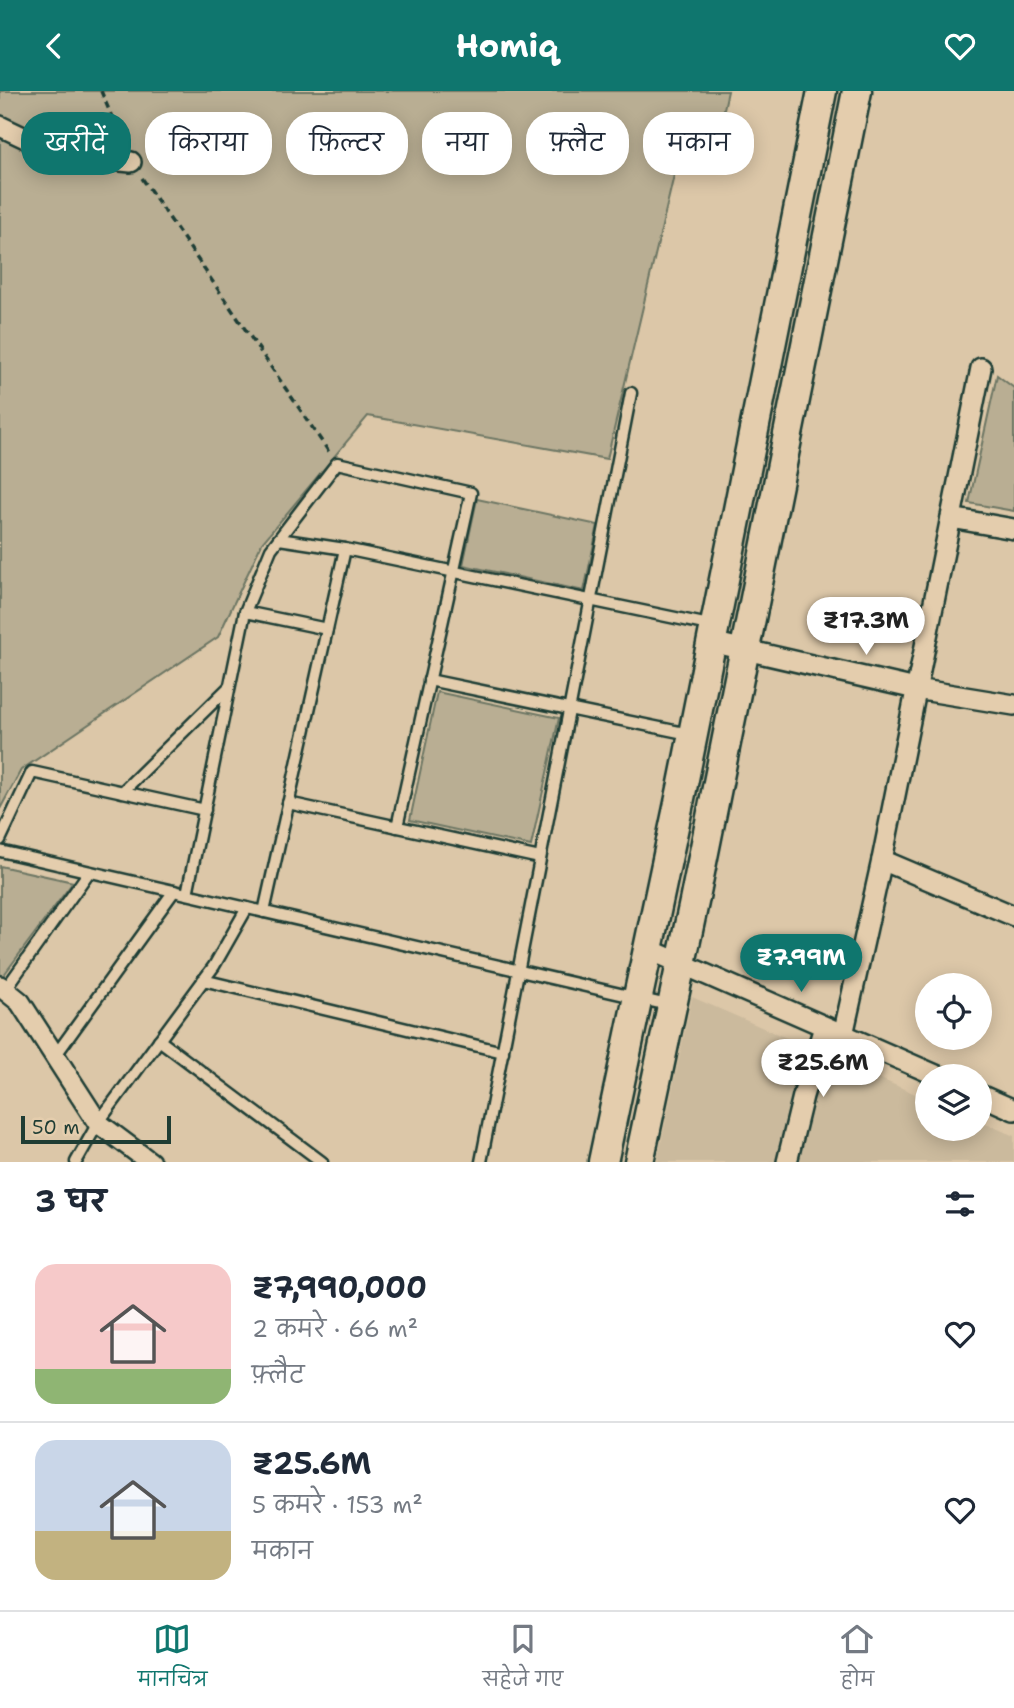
<!DOCTYPE html>
<html lang="hi">
<head>
<meta charset="utf-8">
<style>
	:root { --surface:#fff; --page:#f6f6f7; --text:#1f2937; --muted:#747a83; --line:#e0e1e3; --accent:#0f766e }
	body { margin:0; font-family:"Shantell Sans","Playpen Sans Deva",sans-serif; background:var(--page); color:var(--text); height:100vh; display:flex; flex-direction:column; font-size:26px; white-space:nowrap }
	* { box-sizing:border-box; margin:0 }
	p { font-size:23px; color:var(--muted) }
	.icon { flex:none; width:38px; height:38px; fill:none; stroke:currentColor; stroke-width:2; stroke-linecap:round; stroke-linejoin:round }
	.map { position:relative; height:1071px; overflow:hidden }
	.sheet { display:flex; flex-direction:column; background:var(--surface); flex:1 }
	.sheet>* { flex:none }
	.guide { position:absolute; left:21px; top:21px; width:973px; height:63px; display:flex; gap:14px }
	.controls { position:absolute; left:915px; top:882px; display:grid; gap:14px }
	.controls a { display:grid; place-items:center; width:77px; height:77px; border-radius:50%; background:var(--surface); box-shadow:0 4px 18px #0003; font-size:35px }
	.scale { position:absolute; left:21px; bottom:18px; width:150px; box-sizing:border-box; padding-left:7px; border:4px solid #1f3d34; border-top:0; font-size:19px; line-height:24px; white-space:nowrap; color:#1f3d34; -webkit-text-stroke:5px #e4cdad; paint-order:stroke }
	.price { position:absolute; translate:-50% -60px; padding:0 16px; border-radius:24px; background:#fff; color:#222; font-size:23px; line-height:46px; filter:drop-shadow(0 2px 4px #0008) }
	.price::after { content:''; position:absolute; left:50%; top:42px; width:21px; height:16px; margin-left:-10px; background:inherit; clip-path:polygon(0 0,100% 0,50% 100%) }
	.price.on { background:var(--accent); color:#fff }
	ul { padding:0; list-style:none }
	li { display:flex; align-items:center; gap:21px; height:175px; padding:0 35px }
	li+li { border-top:2px solid var(--line) }
	li span { display:grid; place-items:center; flex:none; width:196px; height:140px; border-radius:21px; color:#555 }
	li>.icon { margin-inline-start:auto }
	span .icon { width:84px; height:84px; fill:#fffc; stroke-width:1 }
	li b { font-size:30px }
	h2 { display:flex; justify-content:space-between; align-items:center; height:84px; padding:0 35px; font-size:30px }
	.chip { padding:0 24px; border-radius:28px; background:var(--surface); box-shadow:0 4px 18px #0003; font-size:24px; line-height:63px }
	.chip.on { background:var(--accent); color:#fff }
	header { display:flex; justify-content:space-between; align-items:center; height:91px; padding:0 35px; background:var(--accent); color:#fff; font-size:32px; font-weight:700 }
	.tab-bar { display:flex; justify-content:space-around; align-items:center; height:98px; border-top:2px solid var(--line); background:var(--surface); font-size:19px; color:var(--muted) }
	.tab-bar a { display:grid; justify-items:center; gap:4px }
	.tab-bar .on { color:var(--accent) }
	.map>svg:first-child { display:block }
	.built { fill:#cbba9d }
	.green { fill:#b9ae93; stroke:#6c7664; stroke-width:2 }
	.lines { fill:none; stroke-linecap:round; stroke-linejoin:round }
	.lane-casing { stroke:#1f3d34; stroke-width:15 }
	.street-casing { stroke:#1f3d34; stroke-width:24 }
	.secondary-casing { stroke:#1f3d34; stroke-width:33 }
	.path { stroke:#1f3d34; stroke-width:3.5; stroke-dasharray:7 5; stroke-linecap:butt }
	.lane { stroke:#e4cdad; stroke-width:10 }
	.street { stroke:#e4cdad; stroke-width:19 }
	.secondary { stroke:#e4cdad; stroke-width:28 }
</style>
</head>
<body>
<header><svg class="icon" aria-label="back" viewBox="0 0 24 24"><path d="M15 5l-7 7 7 7"/></svg>Homiq<svg class="icon" aria-label="heart" viewBox="0 0 24 24"><path d="M12 20l-8-8c-3-5 5-10 8-4 3-6 11-1 8 4z"/></svg></header>
<div class="map">
<svg width="1014" height="1071" viewBox="0 0 1014 1071">
	<rect width="100%" height="100%" fill="#dcc7a8"/>
	<filter id="ink" filterUnits="userSpaceOnUse"><feTurbulence type="fractalNoise" baseFrequency=".0143" numOctaves="2"/><feDisplacementMap in="SourceGraphic" scale="14" xChannelSelector="R" yChannelSelector="G"/><feConvolveMatrix kernelMatrix="1 2 1 2 8 2 1 2 1" color-interpolation-filters="sRGB"/></filter>
	<g filter="url(#ink)">
		<path class="built" d="M692,906L927,1008L928,1038H980V1030L1014,1045V1071H657Z"/>
		<g class="green">
			<path d="M0,0H728L717,49L684,42L607,368L368,325L262,452L218,546L21,679L0,718Z"/>
			<path d="M997,284L1014,297V420L969,412Z"/>
			<path d="M477,408L598,434L584,500L463,474Z"/>
			<path d="M437,601L559,627L531,755L410,729Z"/>
			<path d="M0,775L73,791L3,885L0,883Z"/>
		</g>
		<g class="lines">
			<g class="lane-casing">
				<g id="lane">
					<path d="M279,448L345,458L714,535"/>
					<path d="M245,521L327,538"/>
					<path d="M429,589L689,643"/>
					<path d="M122,701L229,596"/>
					<path d="M288,712L540,767"/>
					<path d="M0,749L32,681L205,719"/>
					<path d="M0,760L668,914"/>
					<path d="M187,803L245,521L271,458L337,372L471,402L397,736"/>
					<path d="M264,821L345,458"/>
					<path d="M203,889L503,961"/>
					<path d="M5,899L89,781"/>
					<path d="M159,949L322,1071"/>
					<path d="M55,965L174,800"/>
					<path d="M76,1071L98,1032L214,875L247,817"/>
					<path d="M481,1071L631,302"/>
				</g>
			</g>
			<g class="street-casing">
				<g id="street">
					<path d="M0,35L61,64L131,71"/>
					<path d="M951,427L1014,438"/>
					<path d="M711,551L916,598L1014,614"/>
					<path d="M882,769L1014,825"/>
					<path d="M648,858L938,985"/>
					<path d="M0,895L20,911L98,1032L150,1071"/>
					<path d="M843,944L882,769L981,277"/>
					<path d="M980,1004L1014,1019"/>
					<path d="M787,1071L803,1005L824,936"/>
				</g>
			</g>
			<g class="secondary-casing">
				<g id="secondary">
					<path d="M603,1071L683,693L822,0"/>
					<path d="M639,1071L694,811L857,0"/>
				</g>
			</g>
			<g class="path">
				<path d="M101,0L122,50"/>
				<path d="M142,87L329,361"/>
			</g>
			<use href="#lane" class="lane"/>
			<use href="#street" class="street"/>
			<use href="#secondary" class="secondary"/>
		</g>
	</g>
</svg>
<div class="controls">
<a><svg class="icon" aria-label="locate" viewBox="0 0 24 24"><circle cx="12" cy="12" r="6"/><path d="M12 2v4M12 18v4M2 12h4M18 12h4"/></svg></a>
<a><svg class="icon" aria-label="layers" viewBox="0 0 24 24"><path d="M12 4l9 5-9 5-9-5zM3 14l9 5 9-5"/></svg></a>
</div>
<div class="scale">50 m</div>
<b class="price" style="left:866px;top:566px">₹17.3M</b>
<b class="price on" style="left:801px;top:903px">₹7.99M</b>
<b class="price" style="left:823px;top:1008px">₹25.6M</b>
<div class="guide">
<a class="chip on">खरीदें</a>
<a class="chip">किराया</a>
<a class="chip">फ़िल्टर</a>
<a class="chip">नया</a>
<a class="chip">फ़्लैट</a>
<a class="chip">मकान</a>
</div>
</div>
<section class="sheet">
<h2>3 घर<svg class="icon" aria-label="filters" viewBox="0 0 24 24"><path d="M4 7h16M4 17h16"/><circle cx="9" cy="7" r="2"/><circle cx="15" cy="17" r="2"/></svg></h2>
<ul>
<li><span style="background:linear-gradient(#f6c9c9 75%,#8fb573 0)"><svg class="icon" aria-label="home" viewBox="0 0 24 24"><path d="M3 11l9-7 9 7M6 9v11h12V9"/></svg></span><div><b>₹7,990,000</b><p>2 कमरे · 66 m²</p><p>फ़्लैट</p></div><svg class="icon" aria-label="heart" viewBox="0 0 24 24"><path d="M12 20l-8-8c-3-5 5-10 8-4 3-6 11-1 8 4z"/></svg></li>
<li><span style="background:linear-gradient(#c9d6e8 65%,#c2b280 0)"><svg class="icon" aria-label="home" viewBox="0 0 24 24"><path d="M3 11l9-7 9 7M6 9v11h12V9"/></svg></span><div><b>₹25.6M</b><p>5 कमरे · 153 m²</p><p>मकान</p></div><svg class="icon" aria-label="heart" viewBox="0 0 24 24"><path d="M12 20l-8-8c-3-5 5-10 8-4 3-6 11-1 8 4z"/></svg></li>
</ul>
</section>
<nav class="tab-bar">
<a class="on"><svg class="icon" aria-label="map" viewBox="0 0 24 24"><path d="M3 6l6-2 6 2 6-2v14l-6 2-6-2-6 2zM9 4v14M15 6v14"/></svg>मानचित्र</a>
<a><svg class="icon" aria-label="saved" viewBox="0 0 24 24"><path d="M7 4h10v16l-5-4-5 4z"/></svg>सहेजे गए</a>
<a><svg class="icon" aria-label="home" viewBox="0 0 24 24"><path d="M3 11l9-7 9 7M6 9v11h12V9"/></svg>होम</a>
</nav>
</body>
</html>
